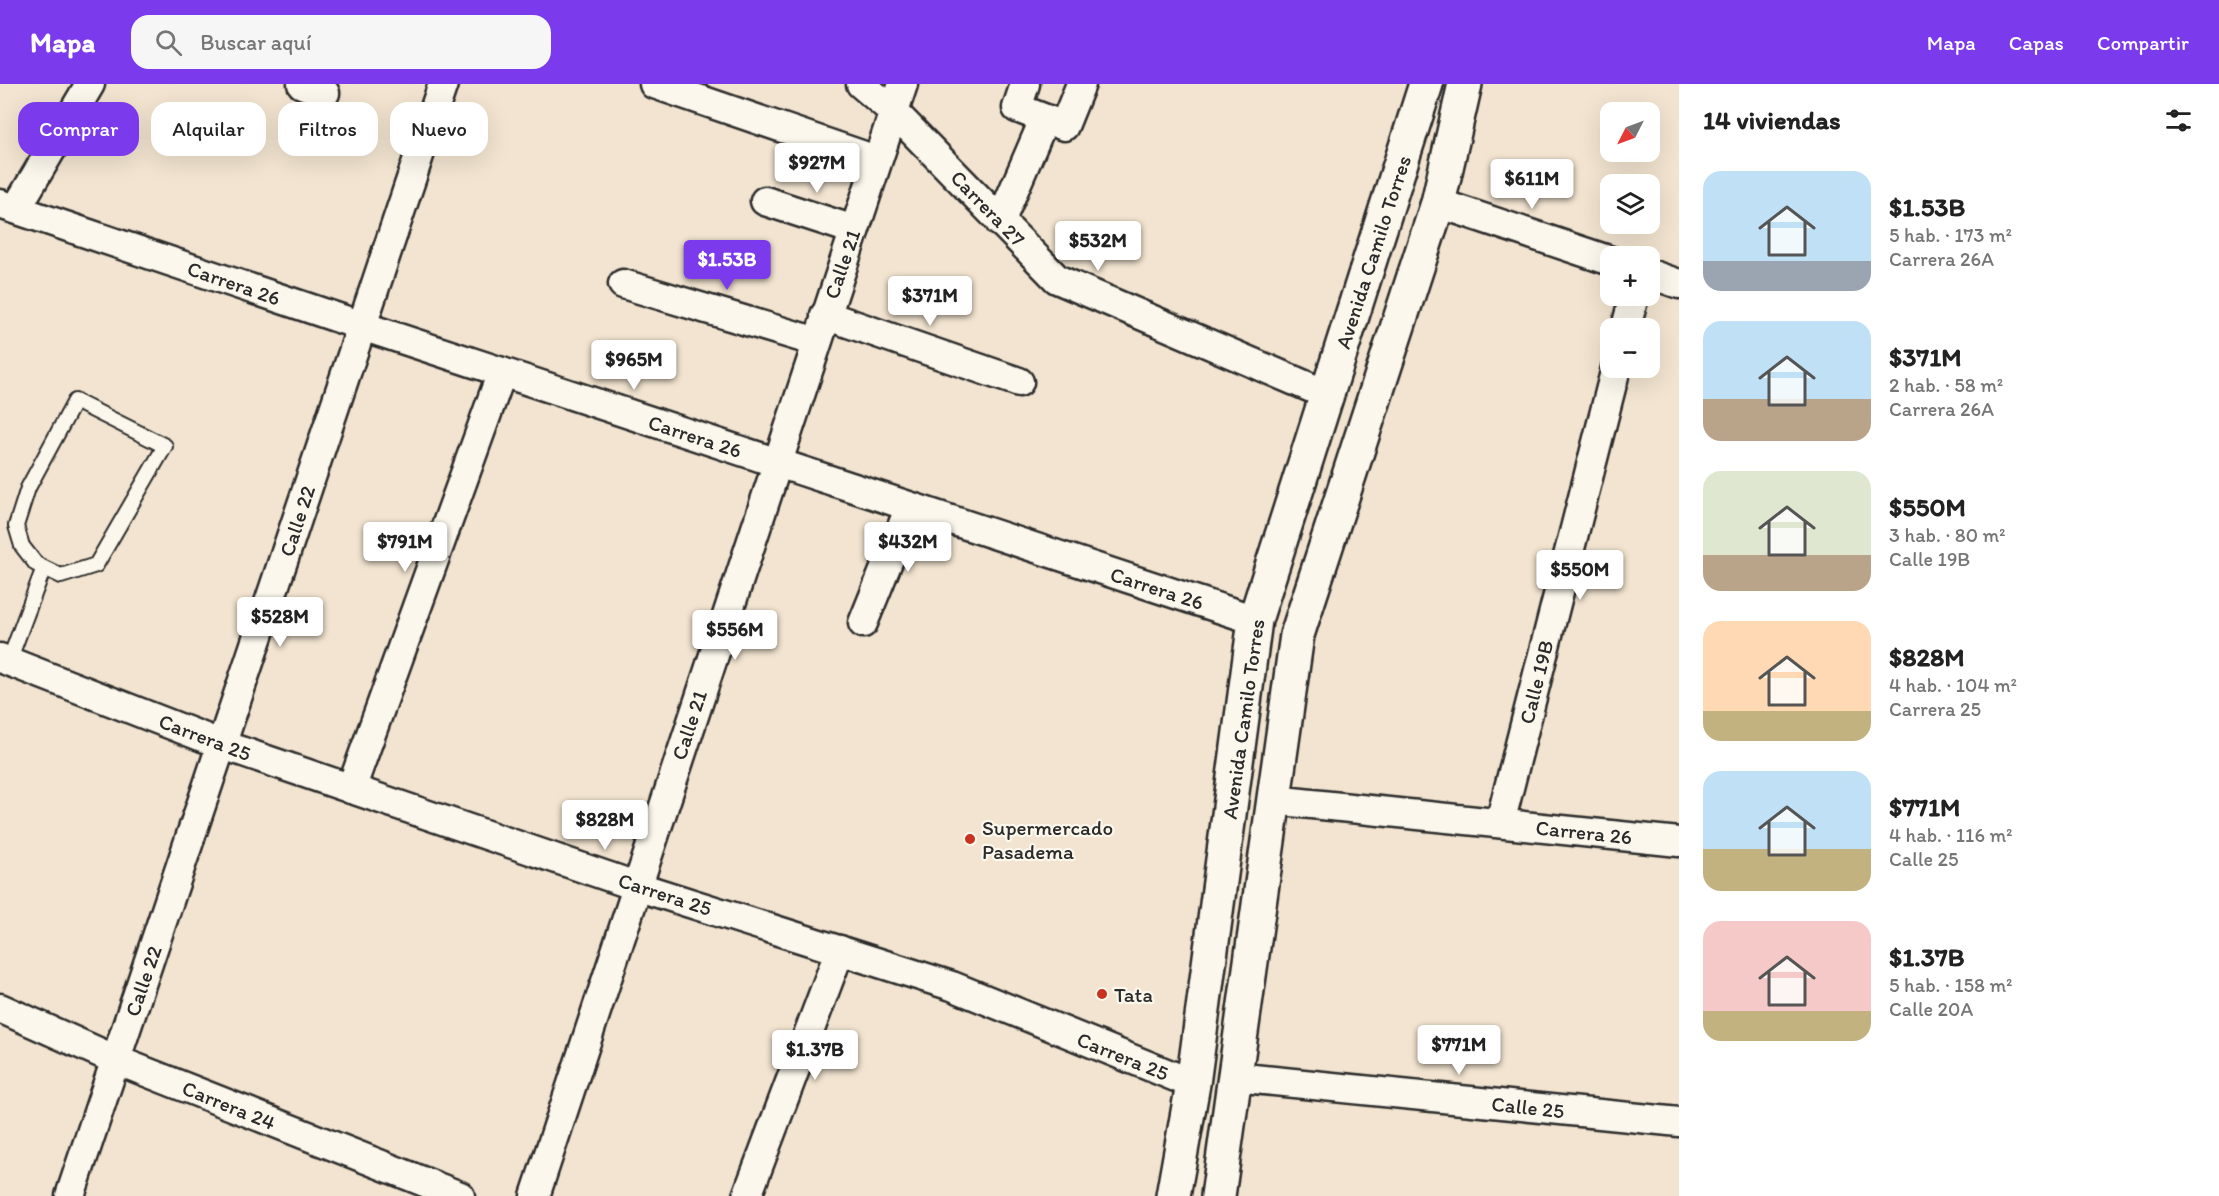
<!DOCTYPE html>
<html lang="es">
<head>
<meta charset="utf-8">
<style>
	:root { --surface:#fff; --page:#f6f6f6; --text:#222; --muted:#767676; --accent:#7c3aed }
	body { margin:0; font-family:Itim,sans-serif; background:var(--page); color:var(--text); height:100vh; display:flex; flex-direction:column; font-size:22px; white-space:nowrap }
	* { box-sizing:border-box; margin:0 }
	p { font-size:20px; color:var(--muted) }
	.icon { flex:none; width:33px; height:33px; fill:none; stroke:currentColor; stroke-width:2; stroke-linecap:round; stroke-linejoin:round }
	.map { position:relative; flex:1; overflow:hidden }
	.side { display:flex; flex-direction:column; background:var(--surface); width:540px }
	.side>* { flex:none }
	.guide { position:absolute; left:18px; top:18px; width:570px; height:54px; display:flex; gap:12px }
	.needle { width:39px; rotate:228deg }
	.tools { position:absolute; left:1600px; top:18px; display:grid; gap:12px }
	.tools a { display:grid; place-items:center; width:60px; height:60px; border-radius:12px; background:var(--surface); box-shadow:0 6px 24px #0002; font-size:30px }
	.price { position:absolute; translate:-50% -51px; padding:0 14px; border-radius:6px; background:#fff; color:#222; font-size:20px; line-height:39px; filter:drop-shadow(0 2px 3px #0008) }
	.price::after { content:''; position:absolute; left:50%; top:36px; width:18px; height:14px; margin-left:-9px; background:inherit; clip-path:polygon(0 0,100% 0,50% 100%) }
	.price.selected { background:var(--accent); color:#fff }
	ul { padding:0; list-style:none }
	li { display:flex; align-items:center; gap:18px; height:150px; padding:0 24px }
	li span { display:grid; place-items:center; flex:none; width:168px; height:120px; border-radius:18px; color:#555 }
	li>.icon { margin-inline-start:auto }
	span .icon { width:72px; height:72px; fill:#fffc; stroke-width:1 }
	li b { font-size:26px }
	h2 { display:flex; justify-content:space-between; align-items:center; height:72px; padding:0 24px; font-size:26px }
	.tag { padding:0 21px; border-radius:18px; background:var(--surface); box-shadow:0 6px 24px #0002; font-size:21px; line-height:54px }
	.tag.selected { background:var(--accent); color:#fff }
	header { display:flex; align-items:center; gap:36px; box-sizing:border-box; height:84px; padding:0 30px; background:var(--accent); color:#fff }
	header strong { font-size:28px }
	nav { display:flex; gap:33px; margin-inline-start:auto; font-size:21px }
	.search { width:420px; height:54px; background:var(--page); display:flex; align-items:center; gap:15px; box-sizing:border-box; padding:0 21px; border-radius:18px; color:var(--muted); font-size:22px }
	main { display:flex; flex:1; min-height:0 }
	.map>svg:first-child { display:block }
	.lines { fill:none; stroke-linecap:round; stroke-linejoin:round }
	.service-casing { stroke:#2b2b2b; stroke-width:18 }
	.minor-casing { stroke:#2b2b2b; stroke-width:33 }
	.primary-casing { stroke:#2b2b2b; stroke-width:38 }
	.service { stroke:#fbf7ec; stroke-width:14 }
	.minor { stroke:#fbf7ec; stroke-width:28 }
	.primary { stroke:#fbf7ec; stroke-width:33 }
	.poi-dot { fill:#c8321e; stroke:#fbf7ec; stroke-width:2 }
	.labels { text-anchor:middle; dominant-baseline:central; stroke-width:4.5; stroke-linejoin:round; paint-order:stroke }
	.street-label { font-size:21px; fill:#2b2b2b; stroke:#fbf7ec }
	.poi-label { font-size:21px; fill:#2b2b2b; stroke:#fbf7ec; text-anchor:start }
</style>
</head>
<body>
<header>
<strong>Mapa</strong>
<div class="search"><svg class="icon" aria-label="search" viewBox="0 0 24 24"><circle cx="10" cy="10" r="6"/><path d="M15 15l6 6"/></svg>Buscar aquí</div>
<nav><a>Mapa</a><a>Capas</a><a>Compartir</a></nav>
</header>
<main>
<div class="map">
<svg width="1679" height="1112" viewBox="0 0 1679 1112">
	<rect width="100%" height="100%" fill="#f2e4d0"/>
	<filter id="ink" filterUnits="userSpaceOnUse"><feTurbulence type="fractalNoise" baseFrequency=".0167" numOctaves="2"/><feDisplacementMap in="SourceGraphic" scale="12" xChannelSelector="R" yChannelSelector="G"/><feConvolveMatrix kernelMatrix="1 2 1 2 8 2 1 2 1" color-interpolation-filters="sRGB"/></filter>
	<g filter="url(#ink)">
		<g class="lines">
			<g class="service-casing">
				<g id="service">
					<path d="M75,317L165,362L96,481L61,492L36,480L22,462L16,442L28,404Z"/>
					<path d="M9,577L43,486"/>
				</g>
			</g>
			<g class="minor-casing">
				<g id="minor">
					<path d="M302,0L325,9"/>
					<path d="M654,0L876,76"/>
					<path d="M861,0L894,28L1057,195L1328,311"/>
					<path d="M1025,0L1017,24L1064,42L1081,0"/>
					<path d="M765,117L854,146"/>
					<path d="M1438,119L1611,177"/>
					<path d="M0,120L362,242L1255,536"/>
					<path d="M16,125L90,0"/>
					<path d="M1000,138L1044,36"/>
					<path d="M1650,190L1679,200"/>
					<path d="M623,200L817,258"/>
					<path d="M825,231L1019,298"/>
					<path d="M1626,244L1634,212"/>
					<path d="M863,539L910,423"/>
					<path d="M0,574L223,661L636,802L952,902L1193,1000"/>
					<path d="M351,705L502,288"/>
					<path d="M1273,716L1679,758"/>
					<path d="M1500,739L1616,284"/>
					<path d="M0,924L116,976L460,1112"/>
					<path d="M1234,993L1679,1038"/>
					<path d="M70,1112L443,0"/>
					<path d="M535,1112L903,0"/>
					<path d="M747,1112L840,866"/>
				</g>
			</g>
			<g class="primary-casing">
				<g id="primary">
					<path d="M1173,1112L1193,1000L1255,536L1426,0"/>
					<path d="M1218,1112L1297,551L1438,119L1465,0"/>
				</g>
			</g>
			<use href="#service" class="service"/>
			<use href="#minor" class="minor"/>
			<use href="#primary" class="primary"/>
		</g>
	</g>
	<g class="poi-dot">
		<circle cx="970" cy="755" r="6"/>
		<circle cx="1102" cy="910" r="6"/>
	</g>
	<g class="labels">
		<g class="street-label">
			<text transform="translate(988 124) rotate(46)">Carrera 27</text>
			<text transform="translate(1373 168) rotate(-72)">Avenida Camilo Torres</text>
			<text transform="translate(842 180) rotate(-71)">Calle 21</text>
			<text transform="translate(234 199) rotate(19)">Carrera 26</text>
			<text transform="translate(695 352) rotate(18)">Carrera 26</text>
			<text transform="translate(297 437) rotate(-72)">Calle 22</text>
			<text transform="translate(1157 504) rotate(18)">Carrera 26</text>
			<text transform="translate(1536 598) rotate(-76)">Calle 19B</text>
			<text transform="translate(1243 635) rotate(-82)">Avenida Camilo Torres</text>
			<text transform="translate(689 641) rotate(-72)">Calle 21</text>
			<text transform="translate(205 653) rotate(21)">Carrera 25</text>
			<text transform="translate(1584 748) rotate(6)">Carrera 26</text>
			<text transform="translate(665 810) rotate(18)">Carrera 25</text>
			<text transform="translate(143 897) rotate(-71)">Calle 22</text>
			<text transform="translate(1123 972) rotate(22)">Carrera 25</text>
			<text transform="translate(229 1021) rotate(22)">Carrera 24</text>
			<text transform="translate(1528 1023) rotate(6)">Calle 25</text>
		</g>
		<g class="poi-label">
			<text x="982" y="743">Supermercado<tspan x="982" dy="24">Pasadema</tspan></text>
			<text x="1114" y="910">Tata</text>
		</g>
	</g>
</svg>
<div class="tools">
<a><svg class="needle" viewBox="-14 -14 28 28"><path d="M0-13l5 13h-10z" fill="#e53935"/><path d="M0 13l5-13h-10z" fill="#767676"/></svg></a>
<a><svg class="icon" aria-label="layers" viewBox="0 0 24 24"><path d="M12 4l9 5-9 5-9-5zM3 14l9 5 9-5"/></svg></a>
<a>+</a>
<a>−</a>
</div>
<b class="price" style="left:817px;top:110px">$927M</b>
<b class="price" style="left:1532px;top:126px">$611M</b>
<b class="price" style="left:1098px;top:188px">$532M</b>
<b class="price selected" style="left:727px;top:207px">$1.53B</b>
<b class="price" style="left:930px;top:243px">$371M</b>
<b class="price" style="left:634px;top:307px">$965M</b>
<b class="price" style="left:405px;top:489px">$791M</b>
<b class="price" style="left:908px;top:489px">$432M</b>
<b class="price" style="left:1580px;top:517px">$550M</b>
<b class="price" style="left:280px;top:564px">$528M</b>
<b class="price" style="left:735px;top:577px">$556M</b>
<b class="price" style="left:605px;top:767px">$828M</b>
<b class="price" style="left:1459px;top:992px">$771M</b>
<b class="price" style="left:815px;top:997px">$1.37B</b>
<div class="guide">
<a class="tag selected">Comprar</a>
<a class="tag">Alquilar</a>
<a class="tag">Filtros</a>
<a class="tag">Nuevo</a>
</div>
</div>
<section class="side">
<h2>14 viviendas<svg class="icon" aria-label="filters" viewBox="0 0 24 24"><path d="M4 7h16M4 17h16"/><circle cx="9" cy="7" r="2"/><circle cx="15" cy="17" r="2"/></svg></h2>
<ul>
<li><span style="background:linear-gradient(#bfe0f5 75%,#9aa5b1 0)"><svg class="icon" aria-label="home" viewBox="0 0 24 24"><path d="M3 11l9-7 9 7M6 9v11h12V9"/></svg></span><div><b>$1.53B</b><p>5 hab. · 173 m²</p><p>Carrera 26A</p></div></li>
<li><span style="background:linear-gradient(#bfe0f5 65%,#b9a48a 0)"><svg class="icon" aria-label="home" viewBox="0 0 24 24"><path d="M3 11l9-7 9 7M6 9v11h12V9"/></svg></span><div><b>$371M</b><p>2 hab. · 58 m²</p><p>Carrera 26A</p></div></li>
<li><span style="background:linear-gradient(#dfe7d0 70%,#b9a48a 0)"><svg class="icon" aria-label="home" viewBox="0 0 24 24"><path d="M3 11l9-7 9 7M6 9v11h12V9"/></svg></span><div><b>$550M</b><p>3 hab. · 80 m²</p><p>Calle 19B</p></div></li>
<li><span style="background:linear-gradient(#ffd9b3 75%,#c2b280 0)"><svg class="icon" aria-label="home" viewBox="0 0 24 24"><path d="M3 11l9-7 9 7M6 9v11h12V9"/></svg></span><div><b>$828M</b><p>4 hab. · 104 m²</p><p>Carrera 25</p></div></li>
<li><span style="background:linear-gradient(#bfe0f5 65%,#c2b280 0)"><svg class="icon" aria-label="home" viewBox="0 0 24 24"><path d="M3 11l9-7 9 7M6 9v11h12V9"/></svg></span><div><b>$771M</b><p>4 hab. · 116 m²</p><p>Calle 25</p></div></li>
<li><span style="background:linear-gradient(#f6c9c9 75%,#c2b280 0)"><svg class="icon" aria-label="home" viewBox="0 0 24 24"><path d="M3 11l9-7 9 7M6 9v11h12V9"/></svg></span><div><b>$1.37B</b><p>5 hab. · 158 m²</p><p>Calle 20A</p></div></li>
</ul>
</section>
</main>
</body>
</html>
